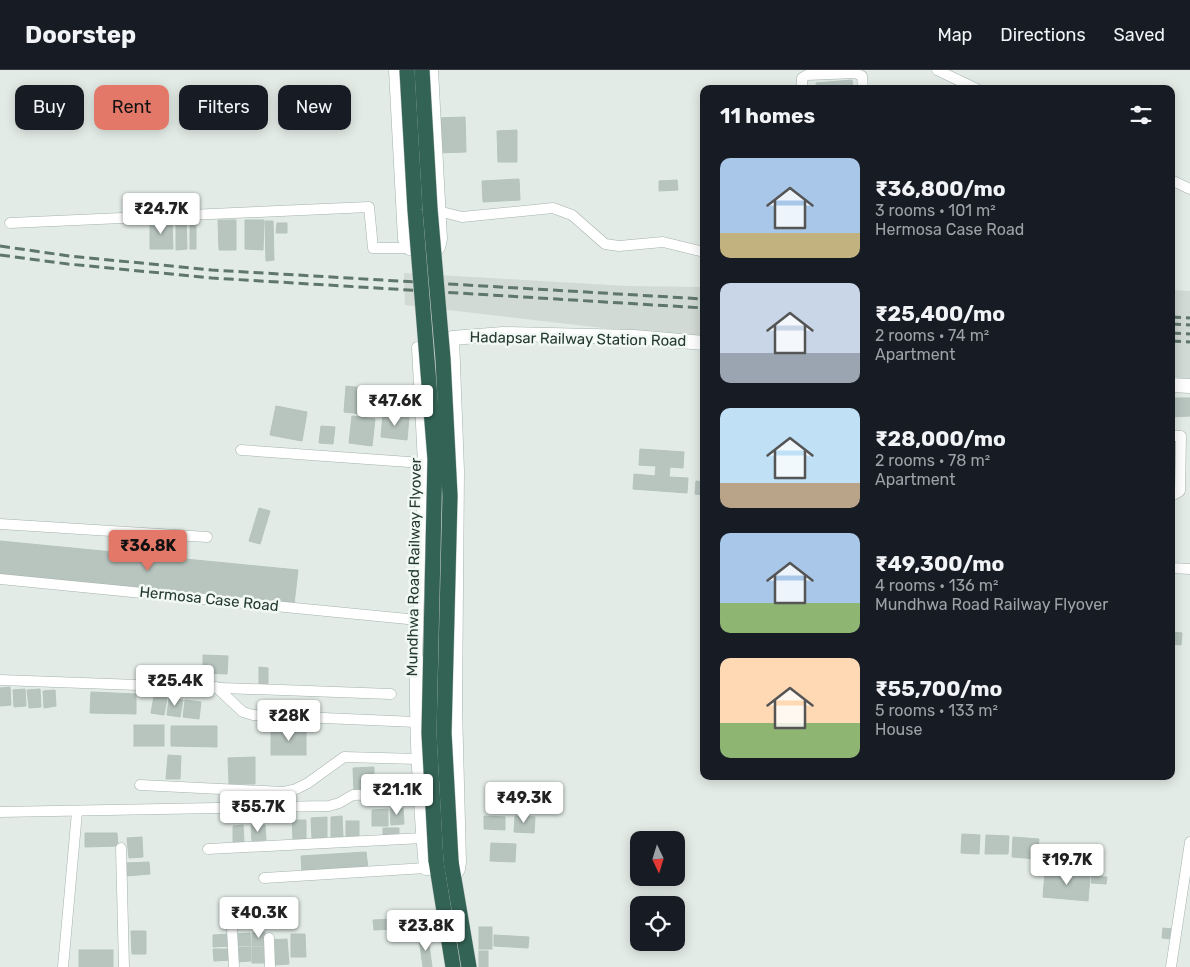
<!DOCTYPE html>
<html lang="en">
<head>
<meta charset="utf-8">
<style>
	:root { --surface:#171b24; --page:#20242c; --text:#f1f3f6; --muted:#9ea1a6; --line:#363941; --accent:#e47868 }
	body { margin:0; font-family:Rubik,sans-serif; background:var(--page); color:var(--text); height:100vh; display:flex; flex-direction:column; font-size:19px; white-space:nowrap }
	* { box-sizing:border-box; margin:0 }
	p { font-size:16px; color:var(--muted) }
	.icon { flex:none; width:28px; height:28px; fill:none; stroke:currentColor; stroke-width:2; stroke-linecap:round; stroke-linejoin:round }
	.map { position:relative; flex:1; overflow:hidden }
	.side { position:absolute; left:700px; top:15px; width:475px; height:695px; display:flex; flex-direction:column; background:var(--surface); border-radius:10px; box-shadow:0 2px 12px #0003 }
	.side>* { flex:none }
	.top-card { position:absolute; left:15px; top:15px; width:475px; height:45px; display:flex; gap:10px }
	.needle { width:32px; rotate:176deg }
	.tools { position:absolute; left:630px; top:761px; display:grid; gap:10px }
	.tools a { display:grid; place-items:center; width:55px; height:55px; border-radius:10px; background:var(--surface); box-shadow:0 2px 12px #0003; font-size:25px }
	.price { position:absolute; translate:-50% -42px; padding:0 11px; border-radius:5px; background:#fff; color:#222; font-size:16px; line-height:32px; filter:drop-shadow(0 1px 2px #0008) }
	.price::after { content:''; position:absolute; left:50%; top:30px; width:15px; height:11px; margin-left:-8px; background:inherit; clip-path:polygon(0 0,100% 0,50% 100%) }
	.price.active { background:var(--accent); color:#111 }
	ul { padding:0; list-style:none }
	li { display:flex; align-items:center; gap:15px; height:125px; padding:0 20px }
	li span { display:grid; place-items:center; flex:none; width:140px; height:100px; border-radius:10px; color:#555 }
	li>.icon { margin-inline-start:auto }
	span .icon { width:60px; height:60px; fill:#fffc; stroke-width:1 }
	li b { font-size:21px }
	h2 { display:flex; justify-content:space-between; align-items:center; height:60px; padding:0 20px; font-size:21px }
	.chip { padding:0 18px; border-radius:10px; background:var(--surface); box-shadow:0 2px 12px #0003; font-size:18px; line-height:45px }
	.chip.active { background:var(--accent); color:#111 }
	header { display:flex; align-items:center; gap:30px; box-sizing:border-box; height:70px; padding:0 25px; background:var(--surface); border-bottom:1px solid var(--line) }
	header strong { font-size:24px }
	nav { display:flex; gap:28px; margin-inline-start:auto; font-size:18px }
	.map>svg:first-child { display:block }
	.built { fill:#d1dad5 }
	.building { fill:#b8c5bf; stroke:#b5c4bc }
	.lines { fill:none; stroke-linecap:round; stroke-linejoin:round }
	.street-casing { stroke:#a5b2ac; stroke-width:11 }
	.secondary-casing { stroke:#a2b5ac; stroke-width:15 }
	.highway-casing { stroke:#c2c8c6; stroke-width:16 }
	.street { stroke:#fff; stroke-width:10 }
	.secondary { stroke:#fff; stroke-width:14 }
	.highway { stroke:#336354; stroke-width:15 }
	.rail { stroke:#5f766d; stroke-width:3; stroke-dasharray:10 5; stroke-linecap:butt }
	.highway-bridge-casing { stroke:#c2c8c6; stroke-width:16; stroke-linecap:butt }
	.highway-bridge { stroke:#336354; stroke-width:15 }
	.labels { text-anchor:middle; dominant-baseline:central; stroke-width:5; stroke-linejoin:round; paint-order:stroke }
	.street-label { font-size:15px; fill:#243a32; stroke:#f2f8f4 }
</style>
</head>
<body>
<header>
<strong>Doorstep</strong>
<nav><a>Map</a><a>Directions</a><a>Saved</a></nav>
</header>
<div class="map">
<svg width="1190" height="897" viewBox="0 0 1190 897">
	<rect width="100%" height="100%" fill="#e2ebe6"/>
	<g class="built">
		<path d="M404,203L627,216L704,217V267L629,261L405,235Z"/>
		<path d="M1171,220L1190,221V309L1171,307Z"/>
	</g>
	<g class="building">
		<path d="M852,10L853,17H857V19H817L816,13Z"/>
		<path d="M465,47L466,82L437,83V48Z"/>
		<path d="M517,60V92H498L497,61Z"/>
		<path d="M519,109L520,130L483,132L482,111Z"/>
		<path d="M677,110L678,120L659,121V111Z"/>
		<path d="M176,147H186L187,179L176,180Z"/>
		<path d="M150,150H172L173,179H150Z"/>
		<rect x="190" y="150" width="6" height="29"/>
		<path d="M218,150H236V180H219Z"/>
		<path d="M245,150H264L263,180L245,179Z"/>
		<path d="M265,151H273L274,190L266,191Z"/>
		<path d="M277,153H287V163H276Z"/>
		<path d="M346,316L364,318L362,344L344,342Z"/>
		<path d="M1171,328H1190V346L1171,347Z"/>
		<path d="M276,336L307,342L302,371L270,365Z"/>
		<path d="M383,344L409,347L407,370L381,367Z"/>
		<path d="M352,346L375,349L372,376L349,373Z"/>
		<path d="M321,356L335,357L333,374L319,373Z"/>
		<path d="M640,379L684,382L683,398L670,397L669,407L688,408L687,423L633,419L634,404L655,406L656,396L639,395Z"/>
		<path d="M696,411L704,412V425L695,424Z"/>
		<path d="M259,438L270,441L260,474L249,471Z"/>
		<path d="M0,471L298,500L294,534L0,505Z"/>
		<path d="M1171,562L1182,563L1181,575L1171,574Z"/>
		<path d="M203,585L228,586L227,604L203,603Z"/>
		<path d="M259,597L268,598V617H259Z"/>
		<path d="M10,617L11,635L0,636V618Z"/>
		<path d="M25,619L26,636L14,637L13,620Z"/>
		<path d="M40,619L41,637L29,638L27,620Z"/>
		<path d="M55,620L56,636L44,638L43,621Z"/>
		<path d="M91,622L136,624V644L90,643Z"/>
		<path d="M154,626L167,628L164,645L151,643Z"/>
		<path d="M169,628L183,630L180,647L167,645Z"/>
		<path d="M185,630L201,632L199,649L183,647Z"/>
		<rect x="134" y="655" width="30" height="21"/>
		<path d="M171,656H217V677L171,676Z"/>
		<rect x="271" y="660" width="35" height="25"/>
		<path d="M168,685L181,686L180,709H166Z"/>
		<path d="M255,687V714H229L228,688Z"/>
		<path d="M374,697V722H354L353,698Z"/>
		<path d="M403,738L404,754L391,755L390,739Z"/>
		<path d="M388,739V756H372V740Z"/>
		<path d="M342,746L343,767H331V747Z"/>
		<path d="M484,746L505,747V760L484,759Z"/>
		<path d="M515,746L535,747L534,763L514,762Z"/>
		<path d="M327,747V767L312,768L311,748Z"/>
		<path d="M292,750H306V769H293Z"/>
		<rect x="346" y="751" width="13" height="17"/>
		<path d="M243,755L244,772H233V756Z"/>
		<path d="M251,755H265L266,770L252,771Z"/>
		<path d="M383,758H399V765L383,767Z"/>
		<path d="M85,763H117L118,776L85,777Z"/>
		<path d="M962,764L980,765L979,784L961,783Z"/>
		<path d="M986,765L1009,766L1008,784H985Z"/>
		<path d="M142,767L143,787L129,788L127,768Z"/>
		<path d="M1013,767L1039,769L1037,789L1012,787Z"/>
		<path d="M491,773L516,774L515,792L490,791Z"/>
		<path d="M366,782L368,798L302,802L301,786Z"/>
		<path d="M149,792L150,804L126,806V793Z"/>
		<path d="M1045,802L1090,806L1088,831L1043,827Z"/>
		<path d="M1092,806L1107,807L1106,814L1091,813Z"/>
		<path d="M397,849V859L374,860L373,850Z"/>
		<rect x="479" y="857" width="13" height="22"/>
		<path d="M1163,858L1172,859L1171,869L1162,868Z"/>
		<path d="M131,861H146V884H132Z"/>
		<path d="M265,862L266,876H252V863Z"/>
		<path d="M250,863L251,876H236V864Z"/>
		<path d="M231,864V876L213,877V865Z"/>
		<path d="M291,864H305L306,887H291Z"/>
		<path d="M494,865L529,867L528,878L494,876Z"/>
		<path d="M428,867L432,897H423L419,868Z"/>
		<path d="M287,869L289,894L273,895L271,870Z"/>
		<path d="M251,877V891L235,892L234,878Z"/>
		<rect x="252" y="877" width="14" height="16"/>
		<path d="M213,879H232V890L214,891Z"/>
		<rect x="79" y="880" width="34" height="17"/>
		<rect x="479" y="881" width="9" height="16"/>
	</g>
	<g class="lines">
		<g class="street-casing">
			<g id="street">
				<path d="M937,0L977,19"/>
				<path d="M802,19V8L807,5L855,3L862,6L863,19"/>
				<path d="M1171,110L1190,119"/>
				<path d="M438,141L462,147L553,138L572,145L605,174L619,176L663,172L704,182"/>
				<path d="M10,153L369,137L373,178H410"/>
				<path d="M417,277L423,393L417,593"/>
				<path d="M1171,366H1181L1180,421L1175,424L1171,423"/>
				<path d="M241,380L423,393"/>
				<path d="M0,454L207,467"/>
				<path d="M1171,498L1190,499"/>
				<path d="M0,509L418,550"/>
				<path d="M0,610L391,624"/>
				<path d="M216,617L243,642L253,645L416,652"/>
				<path d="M140,715L283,722L296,719L308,713L344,687L418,689"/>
				<path d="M0,742L329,736L339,733L353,725L420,723"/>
				<path d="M121,778L124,897"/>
				<path d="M208,779L423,768"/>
				<path d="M264,808L426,798"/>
				<path d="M232,859L234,897"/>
				<path d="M269,868L270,897"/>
				<path d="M63,897L77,742"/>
				<path d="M1171,897L1190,772"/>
			</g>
		</g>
		<g class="secondary-casing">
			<g id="secondary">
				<path d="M396,0L405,169L410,178L438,177L440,169L431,0"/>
				<path d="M1171,315L1190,316"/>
				<path d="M436,797L426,798C420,730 416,662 417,593L442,594"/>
				<path d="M453,807L458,799L459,792L455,637L457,401L452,268L503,264L634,267L704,273"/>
			</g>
		</g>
		<g class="highway-casing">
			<g id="highway">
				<path d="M436,791L453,897"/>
				<path d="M451,791L469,897"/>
			</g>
		</g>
		<use href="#street" class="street"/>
		<use href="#secondary" class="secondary"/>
		<use href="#highway" class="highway"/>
		<g class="rail">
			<path d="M0,176L69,186L212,200L704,229"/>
			<path d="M0,185L68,194L212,208L704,238"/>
			<path d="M1171,247L1190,248"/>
			<path d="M1171,254L1190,255"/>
			<path d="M1171,263L1190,264"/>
			<path d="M1171,271L1190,272"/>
		</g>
		<g class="highway-bridge-casing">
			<g id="highway-bridge">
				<path d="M407,0L415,140L435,389L429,663L436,791"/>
				<path d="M422,0L430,139L443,289L450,426L444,663L451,791"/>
			</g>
		</g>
		<use href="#highway-bridge" class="highway-bridge"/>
	</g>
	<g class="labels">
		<g class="street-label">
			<text transform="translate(578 269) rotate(1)">Hadapsar Railway Station Road</text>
			<text transform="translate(414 497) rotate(-89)">Mundhwa Road Railway Flyover</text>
			<text transform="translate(209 529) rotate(6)">Hermosa Case Road</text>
		</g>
	</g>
</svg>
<div class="tools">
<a><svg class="needle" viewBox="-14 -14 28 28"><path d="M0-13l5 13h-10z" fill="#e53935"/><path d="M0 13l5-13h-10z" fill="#9ea1a6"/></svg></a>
<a><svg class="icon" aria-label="locate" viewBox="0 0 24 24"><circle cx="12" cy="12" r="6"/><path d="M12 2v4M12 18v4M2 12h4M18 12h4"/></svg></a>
</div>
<b class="price" style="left:161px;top:165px">₹24.7K</b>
<b class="price" style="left:395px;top:357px">₹47.6K</b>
<b class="price active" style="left:148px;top:502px">₹36.8K</b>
<b class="price" style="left:175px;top:637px">₹25.4K</b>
<b class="price" style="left:289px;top:672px">₹28K</b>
<b class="price" style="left:397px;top:746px">₹21.1K</b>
<b class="price" style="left:524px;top:754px">₹49.3K</b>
<b class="price" style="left:258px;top:763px">₹55.7K</b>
<b class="price" style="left:1067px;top:816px">₹19.7K</b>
<b class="price" style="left:259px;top:869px">₹40.3K</b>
<b class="price" style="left:426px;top:882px">₹23.8K</b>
<div class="top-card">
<a class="chip">Buy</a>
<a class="chip active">Rent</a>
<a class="chip">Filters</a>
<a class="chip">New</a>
</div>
<section class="side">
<h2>11 homes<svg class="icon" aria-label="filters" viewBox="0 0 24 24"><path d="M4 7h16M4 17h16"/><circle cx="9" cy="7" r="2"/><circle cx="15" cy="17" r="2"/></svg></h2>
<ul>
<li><span style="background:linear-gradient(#a9c7e8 75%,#c2b280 0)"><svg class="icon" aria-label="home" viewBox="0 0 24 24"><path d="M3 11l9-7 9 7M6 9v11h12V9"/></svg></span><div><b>₹36,800/mo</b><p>3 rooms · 101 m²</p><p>Hermosa Case Road</p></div></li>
<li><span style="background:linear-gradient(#c9d6e8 70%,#9aa5b1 0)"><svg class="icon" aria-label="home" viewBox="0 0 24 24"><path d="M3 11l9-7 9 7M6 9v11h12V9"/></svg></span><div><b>₹25,400/mo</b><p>2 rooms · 74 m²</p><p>Apartment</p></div></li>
<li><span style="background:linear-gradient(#bfe0f5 75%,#b9a48a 0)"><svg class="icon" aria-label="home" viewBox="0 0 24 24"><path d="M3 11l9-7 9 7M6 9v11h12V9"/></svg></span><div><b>₹28,000/mo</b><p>2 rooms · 78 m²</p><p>Apartment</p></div></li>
<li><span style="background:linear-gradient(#a9c7e8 70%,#8fb573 0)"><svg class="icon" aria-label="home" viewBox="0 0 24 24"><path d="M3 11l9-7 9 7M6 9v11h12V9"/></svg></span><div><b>₹49,300/mo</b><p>4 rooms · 136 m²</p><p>Mundhwa Road Railway Flyover</p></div></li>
<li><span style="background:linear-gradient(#ffd9b3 65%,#8fb573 0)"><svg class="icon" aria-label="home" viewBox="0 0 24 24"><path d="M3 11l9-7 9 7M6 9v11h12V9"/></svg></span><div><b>₹55,700/mo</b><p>5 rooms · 133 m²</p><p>House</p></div></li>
</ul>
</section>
</div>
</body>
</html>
